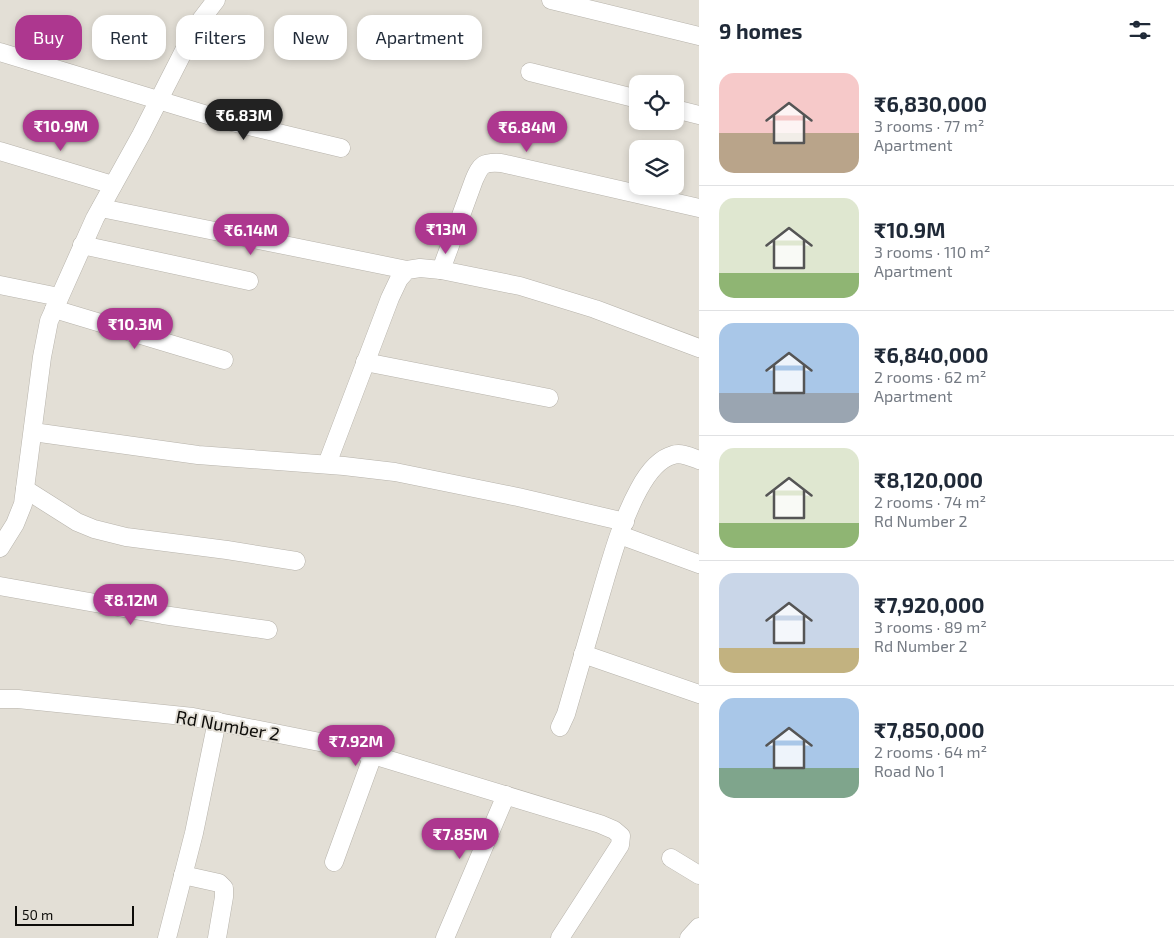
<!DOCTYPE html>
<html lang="en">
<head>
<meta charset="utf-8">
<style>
	:root { --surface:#fff; --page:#f2f2f3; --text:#1f2937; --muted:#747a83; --line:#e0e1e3; --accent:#ad378f }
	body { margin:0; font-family:"Exo 2",sans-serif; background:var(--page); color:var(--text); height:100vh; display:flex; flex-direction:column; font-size:19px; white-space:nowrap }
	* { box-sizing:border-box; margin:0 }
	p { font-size:16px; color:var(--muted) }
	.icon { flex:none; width:28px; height:28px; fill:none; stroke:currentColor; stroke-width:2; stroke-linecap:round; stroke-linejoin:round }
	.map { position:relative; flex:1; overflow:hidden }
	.side { display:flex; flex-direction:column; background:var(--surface); width:475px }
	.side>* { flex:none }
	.banner { position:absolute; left:15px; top:15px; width:475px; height:45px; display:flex; gap:10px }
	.tools { position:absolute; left:629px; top:75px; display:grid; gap:10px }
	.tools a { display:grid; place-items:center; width:55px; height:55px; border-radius:10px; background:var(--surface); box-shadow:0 2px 8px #0003; font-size:25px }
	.scale { position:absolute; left:15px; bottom:12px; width:119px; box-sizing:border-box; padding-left:5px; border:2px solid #0d0c09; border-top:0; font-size:14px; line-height:18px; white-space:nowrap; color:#0d0c09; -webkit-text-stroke:4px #e3dfd6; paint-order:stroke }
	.price { position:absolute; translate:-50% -42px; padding:0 11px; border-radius:18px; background:var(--accent); color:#fff; font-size:16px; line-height:32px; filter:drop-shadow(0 1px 2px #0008) }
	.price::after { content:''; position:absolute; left:50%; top:30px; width:15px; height:11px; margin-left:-8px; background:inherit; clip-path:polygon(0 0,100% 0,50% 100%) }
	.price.current { background:#222; color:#fff }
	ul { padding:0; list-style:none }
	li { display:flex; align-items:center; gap:15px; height:125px; padding:0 20px }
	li+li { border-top:1px solid var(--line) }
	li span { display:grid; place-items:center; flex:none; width:140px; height:100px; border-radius:15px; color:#555 }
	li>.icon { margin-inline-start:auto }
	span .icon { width:60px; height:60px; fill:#fffc; stroke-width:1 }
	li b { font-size:21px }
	h2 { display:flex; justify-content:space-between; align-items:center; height:60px; padding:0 20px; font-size:21px }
	.chip { padding:0 18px; border-radius:15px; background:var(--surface); box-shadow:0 2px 8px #0003; font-size:18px; line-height:45px }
	.chip.current { background:var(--accent); color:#fff }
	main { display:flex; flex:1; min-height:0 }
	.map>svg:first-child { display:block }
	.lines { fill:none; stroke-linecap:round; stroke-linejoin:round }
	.minor-casing { stroke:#b7b3ab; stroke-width:19 }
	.minor { stroke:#fff; stroke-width:18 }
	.labels { text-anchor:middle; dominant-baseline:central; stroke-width:4; stroke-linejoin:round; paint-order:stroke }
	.street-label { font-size:18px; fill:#0d0c09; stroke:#e3dfd6 }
</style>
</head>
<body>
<main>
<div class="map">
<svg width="699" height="938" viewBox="0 0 699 938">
	<rect width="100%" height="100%" fill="#e3dfd6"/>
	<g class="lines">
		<g class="minor-casing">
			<g id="minor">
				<path d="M551,0L699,36"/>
				<path d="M0,52L224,120L341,148"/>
				<path d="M530,72L638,99"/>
				<path d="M675,109L699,115"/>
				<path d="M0,151L113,185"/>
				<path d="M101,208L407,270"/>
				<path d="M82,245L249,281"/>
				<path d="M441,270L474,180C481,164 483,162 501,163L699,208"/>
				<path d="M0,285L59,297"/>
				<path d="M54,309L224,360"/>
				<path d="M365,362L549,398"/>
				<path d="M33,432L198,455L344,466L395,472L518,497L625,522"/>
				<path d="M327,464L390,298L399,279L407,270L420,268L441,270L520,286L595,309L699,348"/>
				<path d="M25,489L77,522L94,529L126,537L227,550L296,561"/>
				<path d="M620,535L699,564"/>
				<path d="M0,548L15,524L23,504L42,357L49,321L95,218L141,135L197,25L216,0"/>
				<path d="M0,586L163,615L268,630"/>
				<path d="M583,654L699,694"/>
				<path d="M0,699H18L193,717L350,748L600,824L614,830L621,836L620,845L560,938"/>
				<path d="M560,727L566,714C578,673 590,631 602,590C612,556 622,520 639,489C646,476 658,459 673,455C681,452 691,457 699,460"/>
				<path d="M671,858L699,875"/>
				<path d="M334,862L373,755"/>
				<path d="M183,875L219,883L224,888V897L217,938"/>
				<path d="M167,938L194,833L217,721"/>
				<path d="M445,938L506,795"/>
				<path d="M689,938L699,927"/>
			</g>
		</g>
		<use href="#minor" class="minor"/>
	</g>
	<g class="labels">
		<g class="street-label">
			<text transform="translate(228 725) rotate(10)">Rd Number 2</text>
		</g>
	</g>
</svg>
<div class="tools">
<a><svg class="icon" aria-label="locate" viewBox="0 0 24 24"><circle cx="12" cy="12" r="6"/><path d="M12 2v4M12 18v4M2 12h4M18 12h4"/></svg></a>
<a><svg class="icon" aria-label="layers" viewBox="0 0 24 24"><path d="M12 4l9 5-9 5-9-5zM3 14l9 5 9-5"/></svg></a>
</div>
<div class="scale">50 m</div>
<b class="price current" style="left:244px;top:141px">₹6.83M</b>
<b class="price" style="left:61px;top:152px">₹10.9M</b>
<b class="price" style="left:527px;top:153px">₹6.84M</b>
<b class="price" style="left:446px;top:255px">₹13M</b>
<b class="price" style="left:251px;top:256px">₹6.14M</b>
<b class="price" style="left:135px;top:350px">₹10.3M</b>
<b class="price" style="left:131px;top:626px">₹8.12M</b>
<b class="price" style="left:356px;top:767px">₹7.92M</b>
<b class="price" style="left:460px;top:860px">₹7.85M</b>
<div class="banner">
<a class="chip current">Buy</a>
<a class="chip">Rent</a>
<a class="chip">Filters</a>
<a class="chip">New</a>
<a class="chip">Apartment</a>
</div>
</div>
<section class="side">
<h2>9 homes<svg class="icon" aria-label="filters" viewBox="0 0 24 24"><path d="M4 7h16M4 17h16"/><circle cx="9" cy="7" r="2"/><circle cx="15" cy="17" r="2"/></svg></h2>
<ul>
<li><span style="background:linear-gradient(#f6c9c9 60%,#b9a48a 0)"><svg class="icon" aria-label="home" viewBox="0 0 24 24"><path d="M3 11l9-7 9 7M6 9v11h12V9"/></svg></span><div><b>₹6,830,000</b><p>3 rooms · 77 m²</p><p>Apartment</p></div></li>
<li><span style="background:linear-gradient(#dfe7d0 75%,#8fb573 0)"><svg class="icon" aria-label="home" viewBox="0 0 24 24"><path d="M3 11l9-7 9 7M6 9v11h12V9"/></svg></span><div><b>₹10.9M</b><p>3 rooms · 110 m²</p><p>Apartment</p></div></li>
<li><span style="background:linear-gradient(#a9c7e8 70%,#9aa5b1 0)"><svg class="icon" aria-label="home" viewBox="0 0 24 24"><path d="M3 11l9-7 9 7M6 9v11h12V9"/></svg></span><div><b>₹6,840,000</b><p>2 rooms · 62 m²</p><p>Apartment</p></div></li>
<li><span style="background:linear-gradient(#dfe7d0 75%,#8fb573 0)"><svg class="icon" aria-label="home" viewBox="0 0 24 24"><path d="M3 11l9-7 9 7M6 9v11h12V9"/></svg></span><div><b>₹8,120,000</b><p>2 rooms · 74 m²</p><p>Rd Number 2</p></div></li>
<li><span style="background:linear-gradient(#c9d6e8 75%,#c2b280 0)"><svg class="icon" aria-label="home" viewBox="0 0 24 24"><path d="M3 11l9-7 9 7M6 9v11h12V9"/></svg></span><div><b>₹7,920,000</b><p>3 rooms · 89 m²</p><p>Rd Number 2</p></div></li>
<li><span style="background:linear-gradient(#a9c7e8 70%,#7fa58c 0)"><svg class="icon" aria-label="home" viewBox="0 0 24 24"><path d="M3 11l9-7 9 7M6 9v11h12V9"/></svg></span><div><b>₹7,850,000</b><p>2 rooms · 64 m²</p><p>Road No 1</p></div></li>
</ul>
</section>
</main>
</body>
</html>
